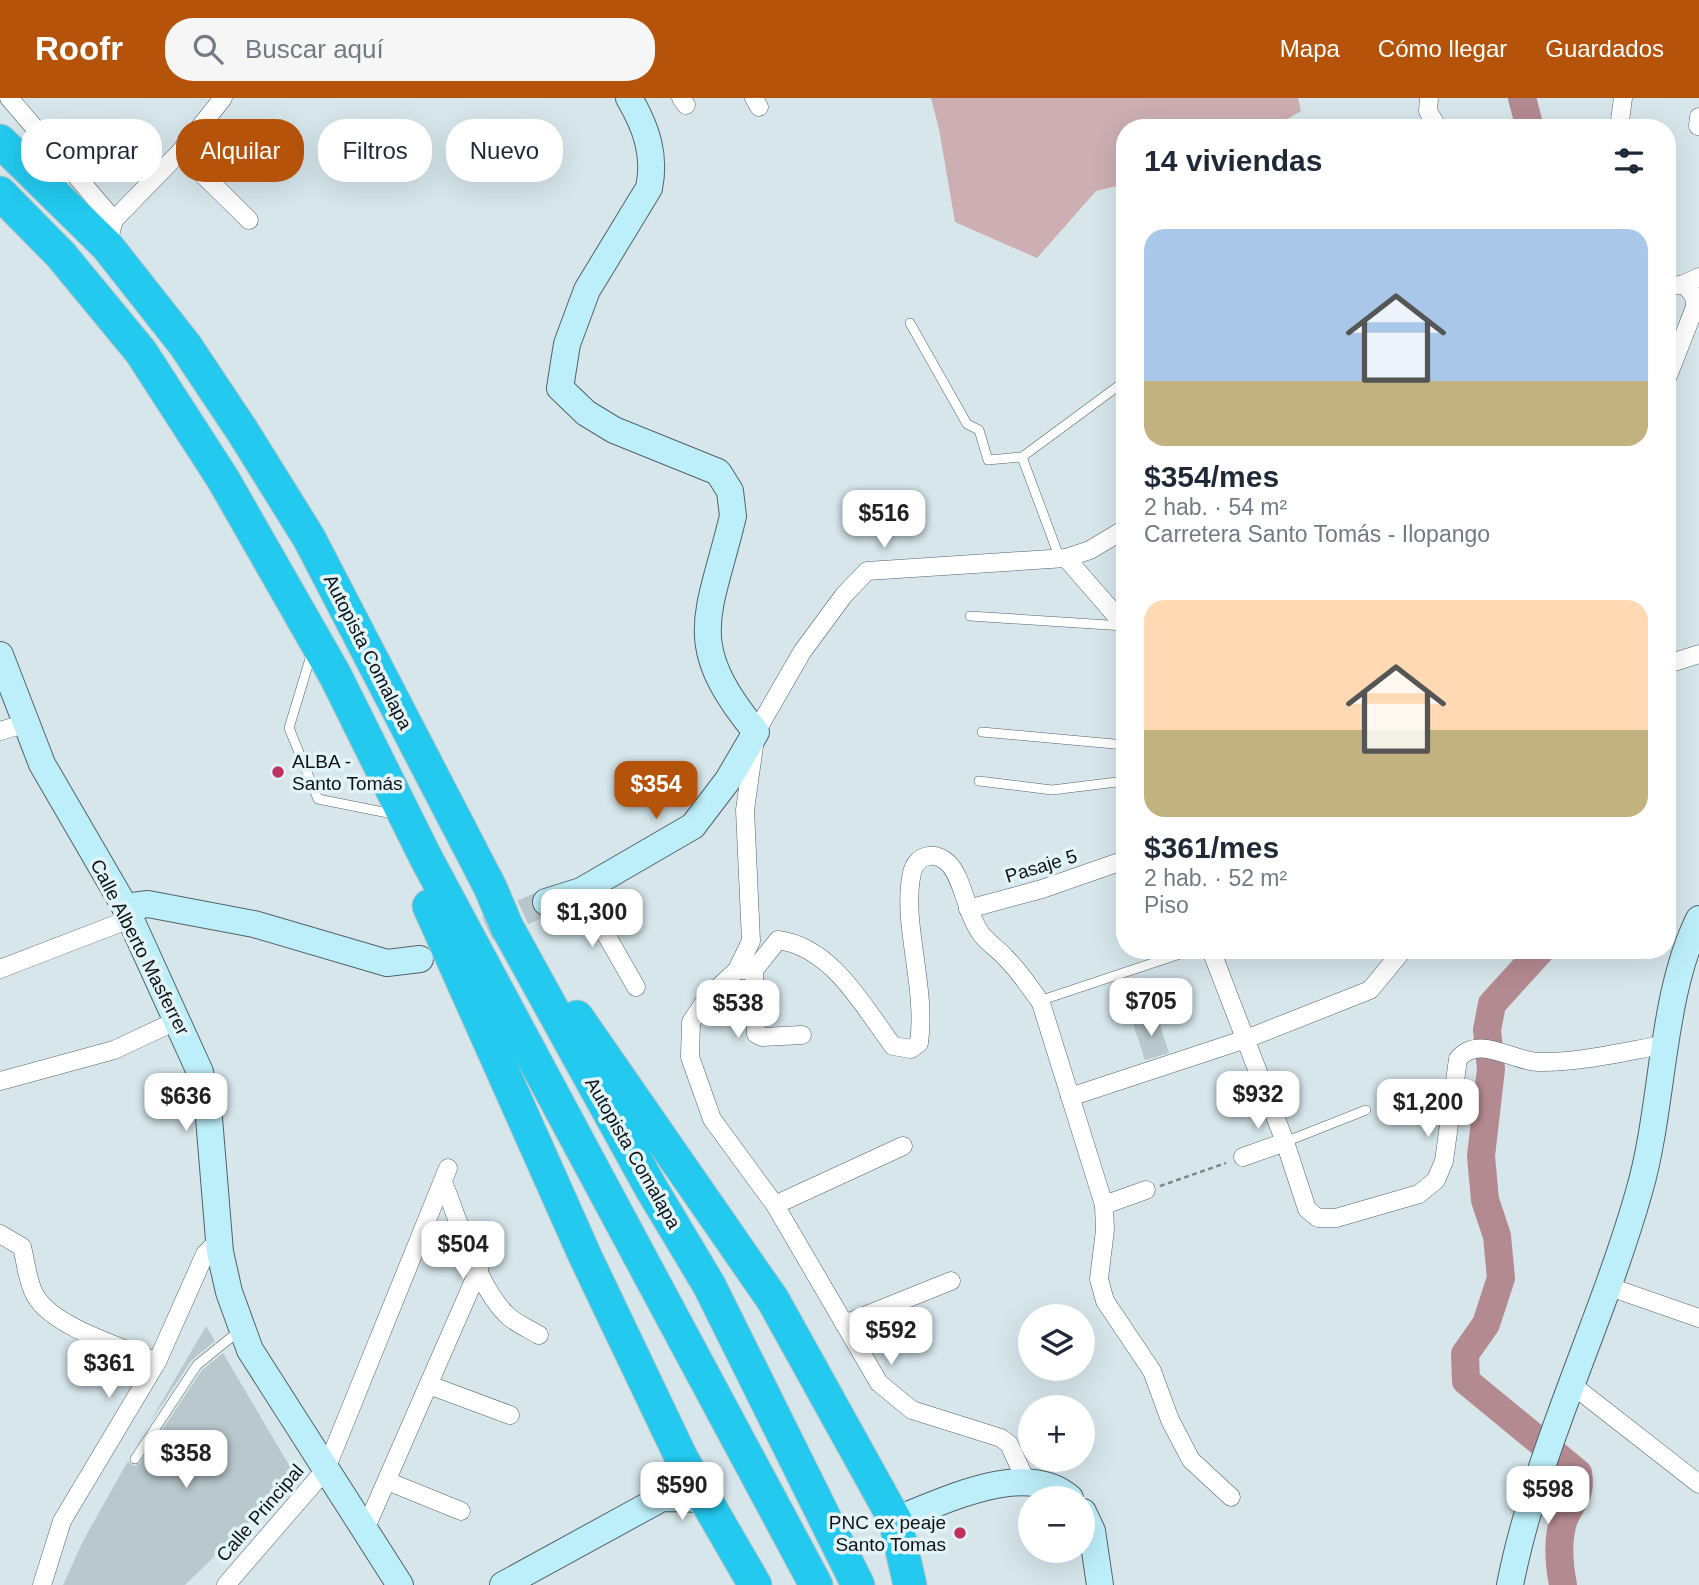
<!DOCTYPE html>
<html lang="es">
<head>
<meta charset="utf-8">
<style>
	:root { --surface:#fff; --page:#f6f6f7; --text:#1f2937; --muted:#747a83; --accent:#b45309 }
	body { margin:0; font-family:Helvetica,sans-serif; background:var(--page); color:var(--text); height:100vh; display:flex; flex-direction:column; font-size:26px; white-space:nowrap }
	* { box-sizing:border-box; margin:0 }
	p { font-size:23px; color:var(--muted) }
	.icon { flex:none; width:38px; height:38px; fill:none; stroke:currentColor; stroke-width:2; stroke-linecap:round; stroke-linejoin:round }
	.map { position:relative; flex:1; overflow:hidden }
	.side { position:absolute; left:1116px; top:21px; width:560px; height:840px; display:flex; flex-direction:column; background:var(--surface); border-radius:28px; box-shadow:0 7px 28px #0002 }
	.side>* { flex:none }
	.top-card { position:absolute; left:21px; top:21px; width:665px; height:63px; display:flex; gap:14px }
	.tools { position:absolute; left:1018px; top:1206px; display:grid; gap:14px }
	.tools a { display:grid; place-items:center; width:77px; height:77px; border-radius:50%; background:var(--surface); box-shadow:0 7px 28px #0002; font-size:35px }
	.price { position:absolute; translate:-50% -60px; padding:0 16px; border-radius:14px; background:#fff; color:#222; font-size:23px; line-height:46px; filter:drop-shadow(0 2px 4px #0008) }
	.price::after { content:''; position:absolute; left:50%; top:42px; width:21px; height:16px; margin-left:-10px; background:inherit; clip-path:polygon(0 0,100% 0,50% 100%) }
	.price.current { background:var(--accent); color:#fff }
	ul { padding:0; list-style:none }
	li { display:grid; align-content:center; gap:14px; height:371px; padding:0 28px }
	li span { display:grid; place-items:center; height:217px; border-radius:21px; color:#555 }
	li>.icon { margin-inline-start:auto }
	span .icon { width:126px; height:126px; fill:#fffc; stroke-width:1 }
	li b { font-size:30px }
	h2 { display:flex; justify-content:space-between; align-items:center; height:84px; padding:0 28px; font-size:30px }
	.chip { padding:0 24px; border-radius:28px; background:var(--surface); box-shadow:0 7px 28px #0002; font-size:24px; line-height:63px }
	.chip.current { background:var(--accent); color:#fff }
	header { display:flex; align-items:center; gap:42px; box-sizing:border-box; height:98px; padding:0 35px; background:var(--accent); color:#fff }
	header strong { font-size:33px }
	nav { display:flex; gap:38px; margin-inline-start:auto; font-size:24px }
	.search { width:490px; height:63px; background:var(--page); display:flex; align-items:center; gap:18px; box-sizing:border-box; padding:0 24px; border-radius:28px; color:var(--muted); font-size:26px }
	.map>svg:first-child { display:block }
	.green { fill:#ccaeb3 }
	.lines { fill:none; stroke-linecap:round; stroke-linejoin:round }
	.river { stroke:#b48a91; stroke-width:28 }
	.building { fill:#b8c8cd }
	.secondary-tunnel { stroke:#b8c6cb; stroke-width:26; stroke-dasharray:26 13; stroke-linecap:butt }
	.lane-casing { stroke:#546367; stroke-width:10 }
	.street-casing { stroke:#546367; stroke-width:19 }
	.secondary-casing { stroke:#546367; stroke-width:28 }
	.highway-casing { stroke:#c0c2c2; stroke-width:35 }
	.path { stroke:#7d888c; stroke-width:2.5; stroke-dasharray:5 3.5; stroke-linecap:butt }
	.lane { stroke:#fff; stroke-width:9 }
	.street { stroke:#fff; stroke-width:18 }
	.secondary { stroke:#bdeffa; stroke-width:26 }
	.highway { stroke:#23c9ef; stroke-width:33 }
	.poi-dot { fill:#c0325e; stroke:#e3f4f9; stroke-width:2.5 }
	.labels { text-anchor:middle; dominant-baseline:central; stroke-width:7; stroke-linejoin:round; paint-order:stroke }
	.street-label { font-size:19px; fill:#0e1416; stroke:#e3f4f9 }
	.poi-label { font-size:19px; fill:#0e1416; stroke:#e3f4f9; text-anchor:start }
</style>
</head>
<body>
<header>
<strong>Roofr</strong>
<div class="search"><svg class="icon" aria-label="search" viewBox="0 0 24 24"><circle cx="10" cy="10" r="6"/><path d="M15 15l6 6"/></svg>Buscar aquí</div>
<nav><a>Mapa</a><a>Cómo llegar</a><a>Guardados</a></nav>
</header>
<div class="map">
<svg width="1699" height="1487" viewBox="0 0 1699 1487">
	<rect width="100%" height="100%" fill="#d6e6eb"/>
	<path class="green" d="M931,0H1298L1301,13L1272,30H1125V86L1096,93L1037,160L955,124L939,31Z"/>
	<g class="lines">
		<g class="river">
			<path d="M1522,0L1530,30"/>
			<path d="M1541,852L1492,906L1487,932L1491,971L1481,1058L1485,1102L1497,1138L1501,1180L1486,1226L1465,1256L1466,1283L1578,1375C1582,1398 1572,1402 1564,1421C1557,1441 1559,1466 1563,1487"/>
		</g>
	</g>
	<g class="building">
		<path d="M1157,918L1169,955L1145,962L1133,926Z"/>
		<path d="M206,1228L215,1243L191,1263L147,1329Z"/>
		<path d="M223,1255L296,1379L185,1487H63L83,1443L128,1363L134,1368L140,1365L202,1272Z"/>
	</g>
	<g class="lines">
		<path class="secondary-tunnel" d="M452,847L546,804"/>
		<g class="lane-casing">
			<g id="lane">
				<path d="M910,225L967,326L979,332L988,362L1022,359L1125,283"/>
				<path d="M1022,359L1060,461"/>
				<path d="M970,518L1124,528"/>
				<path d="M312,554L289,630L318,701L388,715"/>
				<path d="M982,634L1125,647"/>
				<path d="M979,683L1052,692L1125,683"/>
				<path d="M1039,903L1192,852"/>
				<path d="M1285,1044L1366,1012"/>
				<path d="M135,1361L197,1267L239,1233"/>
			</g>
		</g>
		<g class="street-casing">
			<g id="street">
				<path d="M9,0L114,122"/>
				<path d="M681,0L686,7"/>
				<path d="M754,0L759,9"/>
				<path d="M1429,0L1428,13L1438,30"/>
				<path d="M1698,28L1699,19"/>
				<path d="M1619,30L1623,0"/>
				<path d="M180,54L249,122"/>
				<path d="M107,148L114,122L180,54L223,0"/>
				<path d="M1668,189L1684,186L1699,179"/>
				<path d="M1668,278L1695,209L1694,198L1684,186"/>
				<path d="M1066,460L1125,528"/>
				<path d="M1668,566L1699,556"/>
				<path d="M0,633L27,625"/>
				<path d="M581,793L636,889"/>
				<path d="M968,811L1042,791L1125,762"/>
				<path d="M1211,852L1285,1044L1307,1111L1318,1120H1336L1419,1096L1436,1082L1444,1063L1458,961C1478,936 1512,963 1538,964C1581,965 1626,953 1668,946"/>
				<path d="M0,871L130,821"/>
				<path d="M737,872H754L778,842C832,849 863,908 893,948L911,951L919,945C927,888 901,824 912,775C916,756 935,753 948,765C963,779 967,819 982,837C988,845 998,851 1005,859C1019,873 1030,889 1041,905L1104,1107L1105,1132L1099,1181L1105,1203L1152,1273L1170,1322L1191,1362L1231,1399"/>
				<path d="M754,872L756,936L762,939L802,937"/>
				<path d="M0,983L114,952L178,922"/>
				<path d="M1070,999L1246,941L1370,892L1403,852"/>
				<path d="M1243,1059L1285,1044"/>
				<path d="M443,1084C459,1123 477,1188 507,1217C515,1225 529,1231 539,1237"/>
				<path d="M775,1107L903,1048"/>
				<path d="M1104,1107L1146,1092"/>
				<path d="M0,1136L22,1149C26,1164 27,1183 35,1197C52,1229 123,1249 157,1264"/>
				<path d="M1610,1189L1699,1220"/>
				<path d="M844,1226L951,1183"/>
				<path d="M1571,1286L1699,1386"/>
				<path d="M429,1287L510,1317"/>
				<path d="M387,1383L461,1413"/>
				<path d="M1026,1383L1009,1346L1001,1340L912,1312L879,1285L775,1107L712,1021L690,959L691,924L707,900L737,872L751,843L745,712L756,634L802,554L844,497L867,473L1066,460L1090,452L1125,431"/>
				<path d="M364,1434L479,1171"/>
				<path d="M42,1487L62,1423L157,1264L205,1156L218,1143"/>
				<path d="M226,1487L326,1371L448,1070"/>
			</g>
		</g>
		<g class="secondary-casing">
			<g id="secondary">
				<path d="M0,557L42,666L125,809L200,974L209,1020L220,1154L229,1194L250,1252L400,1487"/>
				<path d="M546,804L581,793L693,728L728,682L756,634C682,544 709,519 733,418L730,393L718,374L614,332L586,315L560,290L567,246L587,192L649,90C656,57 646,29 629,0"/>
				<path d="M125,809L148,806L254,826L387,865L420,861"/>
				<path d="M1083,1414L1092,1433L1100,1487"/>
				<path d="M895,1422C943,1404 1025,1361 1070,1400"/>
				<path d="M503,1487L662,1400L703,1401"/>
				<path d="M1510,1487C1537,1351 1601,1227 1639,1094C1664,1008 1660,900 1699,821"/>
			</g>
		</g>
		<g class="highway-casing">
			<g id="highway">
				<path d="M0,43L107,148L185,247L243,334L309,440L490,789L507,829L651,1090L709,1187L858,1487"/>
				<path d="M0,95L61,157L141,254L223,381L335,577L426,760L816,1487"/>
				<path d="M429,808L586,1160L682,1361L755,1487"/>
				<path d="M577,919L773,1202L895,1422L910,1487"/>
			</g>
		</g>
		<path class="path" d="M1160,1088L1226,1065"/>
		<use href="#lane" class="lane"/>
		<use href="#street" class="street"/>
		<use href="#secondary" class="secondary"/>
		<use href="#highway" class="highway"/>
	</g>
	<g class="poi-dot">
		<circle cx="278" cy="674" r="7"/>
		<circle cx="960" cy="1435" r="7"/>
	</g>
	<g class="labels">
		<g class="street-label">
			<text transform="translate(368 554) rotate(63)">Autopista Comalapa</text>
			<text transform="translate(1041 768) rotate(-17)">Pasaje 5</text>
			<text transform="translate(140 849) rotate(63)">Calle Alberto Masferrer</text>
			<text transform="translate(633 1055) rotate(60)">Autopista Comalapa</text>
			<text transform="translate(260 1415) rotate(-49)">Calle Principal</text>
		</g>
		<g class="poi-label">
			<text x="292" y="663">ALBA -<tspan x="292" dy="22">Santo Tomás</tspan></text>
			<text x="946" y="1424" text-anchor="end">PNC ex peaje<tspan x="946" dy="22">Santo Tomas</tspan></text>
		</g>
	</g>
</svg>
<div class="tools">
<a><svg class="icon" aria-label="layers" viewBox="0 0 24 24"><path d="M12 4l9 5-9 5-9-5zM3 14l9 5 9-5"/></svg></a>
<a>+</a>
<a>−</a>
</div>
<b class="price" style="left:884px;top:452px">$516</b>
<b class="price current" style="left:656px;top:723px">$354</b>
<b class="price" style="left:592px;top:851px">$1,300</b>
<b class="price" style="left:1151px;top:940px">$705</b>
<b class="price" style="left:738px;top:942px">$538</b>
<b class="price" style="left:1258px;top:1033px">$932</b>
<b class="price" style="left:186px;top:1035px">$636</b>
<b class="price" style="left:1428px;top:1041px">$1,200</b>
<b class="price" style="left:463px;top:1183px">$504</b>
<b class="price" style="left:891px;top:1269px">$592</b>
<b class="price" style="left:109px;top:1302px">$361</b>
<b class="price" style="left:186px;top:1392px">$358</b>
<b class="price" style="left:682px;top:1424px">$590</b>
<b class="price" style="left:1548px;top:1428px">$598</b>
<div class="top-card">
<a class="chip">Comprar</a>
<a class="chip current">Alquilar</a>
<a class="chip">Filtros</a>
<a class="chip">Nuevo</a>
</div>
<section class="side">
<h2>14 viviendas<svg class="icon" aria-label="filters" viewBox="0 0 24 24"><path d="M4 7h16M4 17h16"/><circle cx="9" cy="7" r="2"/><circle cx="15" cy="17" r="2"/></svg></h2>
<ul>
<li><span style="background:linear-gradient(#a9c7e8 70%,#c2b280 0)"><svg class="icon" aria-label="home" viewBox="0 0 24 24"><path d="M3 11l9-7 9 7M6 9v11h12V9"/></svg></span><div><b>$354/mes</b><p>2 hab. · 54 m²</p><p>Carretera Santo Tomás - Ilopango</p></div></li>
<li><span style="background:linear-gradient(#ffd9b3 60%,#c2b280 0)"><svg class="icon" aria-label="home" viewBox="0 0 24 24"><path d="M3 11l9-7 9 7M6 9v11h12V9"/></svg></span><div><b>$361/mes</b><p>2 hab. · 52 m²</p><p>Piso</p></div></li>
</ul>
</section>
</div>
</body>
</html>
